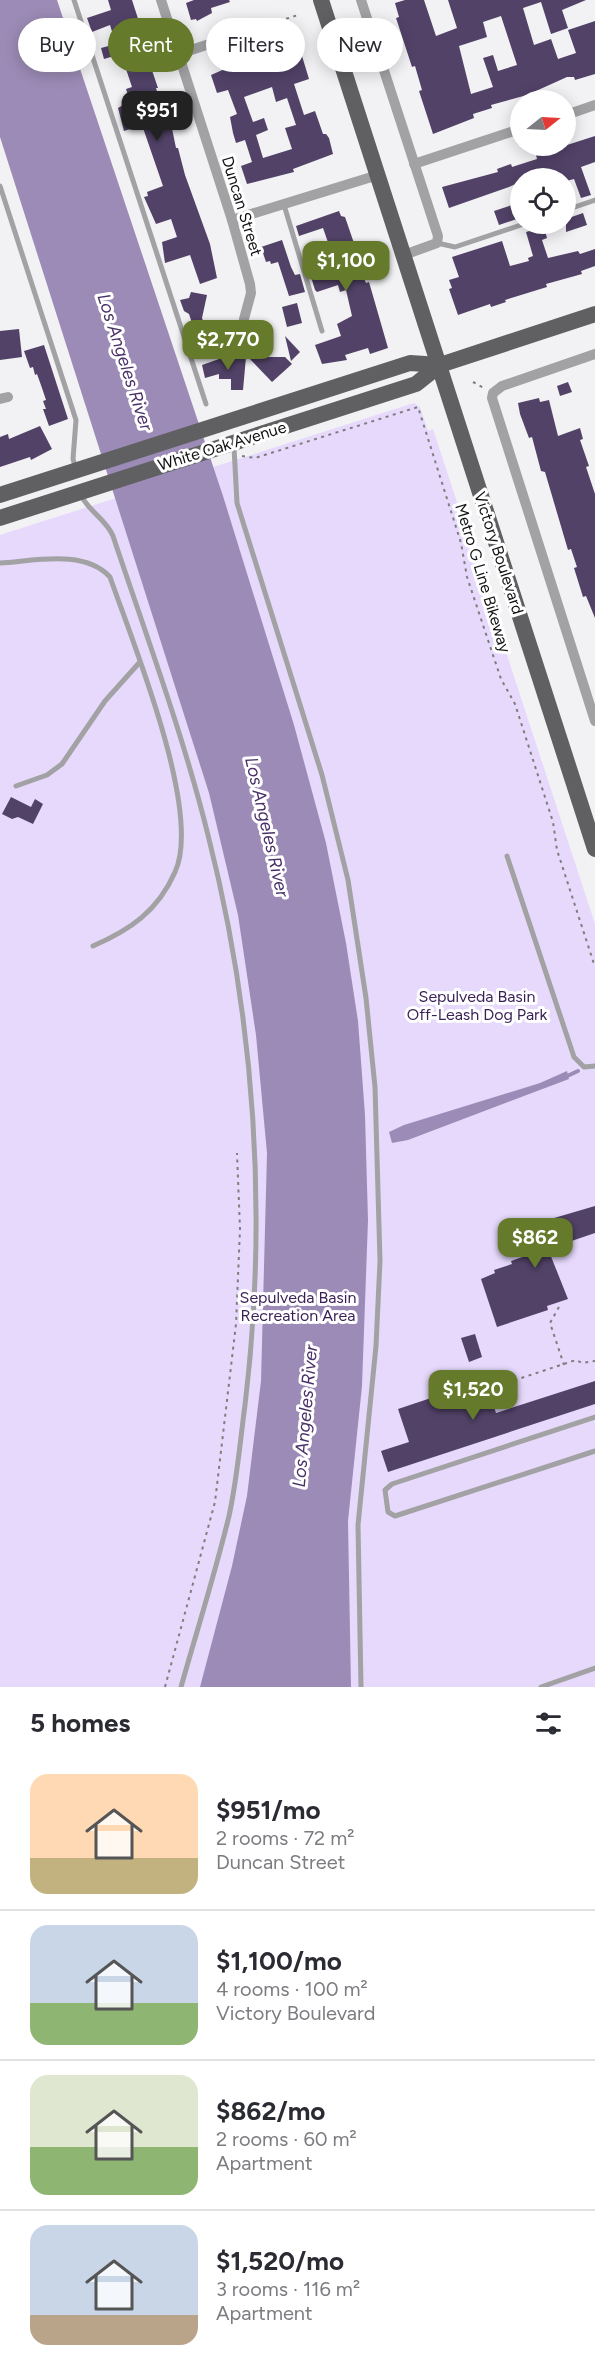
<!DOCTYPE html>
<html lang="en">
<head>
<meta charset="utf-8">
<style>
	:root { --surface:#fff; --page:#f7f7f7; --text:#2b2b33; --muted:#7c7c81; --line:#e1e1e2; --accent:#667a2b }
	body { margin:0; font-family:Figtree,sans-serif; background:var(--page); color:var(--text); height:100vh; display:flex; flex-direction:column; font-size:22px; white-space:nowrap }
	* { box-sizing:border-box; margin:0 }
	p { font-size:20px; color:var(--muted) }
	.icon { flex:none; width:33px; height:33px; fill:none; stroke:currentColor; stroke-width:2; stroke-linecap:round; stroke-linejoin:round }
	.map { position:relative; height:1687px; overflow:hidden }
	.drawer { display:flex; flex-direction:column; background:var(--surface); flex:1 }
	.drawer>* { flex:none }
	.guide { position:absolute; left:18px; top:18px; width:560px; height:54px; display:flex; gap:12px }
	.needle { width:39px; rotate:72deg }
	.controls { position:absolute; left:510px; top:90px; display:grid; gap:12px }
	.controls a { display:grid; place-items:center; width:66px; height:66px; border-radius:50%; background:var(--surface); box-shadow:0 3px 15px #0003; font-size:30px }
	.price { position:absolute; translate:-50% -51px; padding:0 14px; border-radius:12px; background:var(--accent); color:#fff; font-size:20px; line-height:39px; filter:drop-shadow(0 2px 3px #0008) }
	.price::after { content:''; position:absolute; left:50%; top:36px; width:18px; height:14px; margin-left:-9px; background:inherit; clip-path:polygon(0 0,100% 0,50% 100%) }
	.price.selected { background:#222; color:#fff }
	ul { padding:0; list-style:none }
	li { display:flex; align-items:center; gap:18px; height:150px; padding:0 30px }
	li+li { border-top:2px solid var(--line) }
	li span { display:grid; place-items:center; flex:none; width:168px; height:120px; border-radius:18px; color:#555 }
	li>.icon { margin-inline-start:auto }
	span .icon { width:72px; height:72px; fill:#fffc; stroke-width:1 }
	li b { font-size:26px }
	h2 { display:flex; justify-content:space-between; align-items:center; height:72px; padding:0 30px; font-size:26px }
	.pill { padding:0 21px; border-radius:27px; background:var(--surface); box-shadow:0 3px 15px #0003; font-size:21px; line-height:54px }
	.pill.selected { background:var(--accent); color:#fff }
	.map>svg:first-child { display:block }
	.green { fill:#e6d9fc }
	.water { fill:#9c8bb6 }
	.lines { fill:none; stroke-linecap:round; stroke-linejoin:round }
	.stream { stroke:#9c8bb6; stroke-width:4 }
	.building { fill:#524268; fill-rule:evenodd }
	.path { stroke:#7e7d7f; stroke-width:2; stroke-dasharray:3 4.5; stroke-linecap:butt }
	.service { stroke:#a2a1a3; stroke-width:5 }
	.minor { stroke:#a2a1a3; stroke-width:10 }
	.primary { stroke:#606062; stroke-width:16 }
	.labels { text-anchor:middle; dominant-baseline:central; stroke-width:6; stroke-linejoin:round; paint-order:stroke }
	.street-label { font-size:16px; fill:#121112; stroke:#fff }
	.park-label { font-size:16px; fill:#381f56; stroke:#fff }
	.water-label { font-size:18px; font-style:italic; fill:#4a3169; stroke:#fff }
</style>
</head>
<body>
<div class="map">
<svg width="595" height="1687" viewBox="0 0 595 1687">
	<rect width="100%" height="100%" fill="#f2f1f4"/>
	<path class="green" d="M414,403L420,407L428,431L433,429L595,924V1687H0V535Z"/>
	<g class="water">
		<path d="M0,0H57L223,496L294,725L326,843L346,943L358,1021L365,1115L368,1220L362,1386L348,1521L351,1687H200L232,1566L247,1496L261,1381L267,1153L256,1035L238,915L209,793L0,137Z"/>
		<path d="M567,1071L569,1079L408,1140L392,1143L389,1132L404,1125L540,1083Z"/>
	</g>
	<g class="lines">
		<path class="stream" d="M565,1077L578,1071"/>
	</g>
	<g class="building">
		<path d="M108,0H132L141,28L138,29L158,88H156L163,111L168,109L176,148H178L185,175L210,244L217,278L200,284L190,255L165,263L162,242L177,237L171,219L156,224L144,197L148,196L147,192L163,186L142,125L124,131L118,108L130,101L126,89L132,87L121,54L104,59L101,48L116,44L110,25L92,32L87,18L111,10Z"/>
		<path d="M194,0H229L230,2L211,8L212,13L197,21L196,19L191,20L186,3Z"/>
		<path d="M405,0H424L436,36L457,28L448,0H586L562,10L568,28L551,34L541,2L523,8L534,45L551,39L558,59L576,53L568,30L595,21V74L575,80L574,77H567L527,95L491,105L492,108L473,114L474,118L433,134L419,91L422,90L415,66L412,67L396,18L399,17L395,3ZM501,16L517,65L498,71L493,55L483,58L493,87L471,94L459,46L487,37L483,22Z"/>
		<path d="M302,56L309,79L294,84L304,115L315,111L323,134H326L329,138L333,154L293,169L294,172L247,184L241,166L252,162L245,140L236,143L233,133L230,117L237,114L228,90L217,93L211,75L236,64L237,68L265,62L267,68ZM272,87L276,102L287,98L296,125L285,128L292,149L263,158L256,135L268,130L264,118L253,122L244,97Z"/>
		<path d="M595,136V162L581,167L591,195L581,198L574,179L566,181V178H546L545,174L520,178V182L509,187L449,208L442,187L498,172L497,169L511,164L512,167L537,159L536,155Z"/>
		<path d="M515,204L520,218L499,225L494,211Z"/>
		<path d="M339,211L341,216L345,217L356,249L353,250L360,270L366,283L369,282L388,348L370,354L368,348L345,355L347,360L322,364L315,345L341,336L337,324L352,316L346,290L340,292L338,285L317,292L315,290L309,270L328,264L324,250L330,248L323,228L299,236L296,226Z"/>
		<path d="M583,213L587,225L566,232V219Z"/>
		<path d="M544,227L547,238L542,240L548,258L578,251L580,254L595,249V266L581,271L582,274L546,284L547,287L505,300L506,302L491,307L490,304L458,315L449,289L452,288L449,280L459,277L452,257L502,241L510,266L529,261L528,258L533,256L526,232Z"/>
		<path d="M282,240L291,267L295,275L300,274L305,292L289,296L278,262L271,264L270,261L266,262L261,247Z"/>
		<path d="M191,292L207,295L202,318L207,332L196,335L189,314L184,311L180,300L189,298Z"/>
		<path d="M297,303L302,323L287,327L282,307Z"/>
		<path d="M19,329L22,357L0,360V331Z"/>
		<path d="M285,336L300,352L291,361Z"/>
		<path d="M44,345L68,419L49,426L43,409H46L43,401L46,400L42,388L37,374L35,375L33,367L30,368L24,351Z"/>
		<path d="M246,357L243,390H231V379H219V374L205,378L202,365L219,359Z"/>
		<path d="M248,357H285L292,364L272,382Z"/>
		<path d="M568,382L572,392L560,396L557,386Z"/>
		<path d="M539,398L540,402L549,400L558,436L580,428L583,439L580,440L589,466L586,467L595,494V618L586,596L583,597L574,568L577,567L571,549L568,550L545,472L541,471L532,437L529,438L520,414L518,403Z"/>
		<path d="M40,426L52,449L31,460L30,457L0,467V437L8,434L9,439Z"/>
		<path d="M11,797L31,807L35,799L43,804L33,824L18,817L12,819L2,814Z"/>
		<path d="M595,1206V1233L548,1249L568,1299L547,1306L548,1310L497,1327L481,1279L495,1273L494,1270L512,1264L511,1261L528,1255L520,1228Z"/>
		<path d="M475,1334L482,1357L469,1362L461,1338Z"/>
		<path d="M485,1380L496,1413L595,1381V1404L388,1472L381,1451L409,1442L398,1409Z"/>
	</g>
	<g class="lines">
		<g class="path">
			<path d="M279,21L298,15"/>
			<path d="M473,382L484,388"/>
			<path d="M242,456L255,458L418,407L461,543L467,577L501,679L515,704L553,822L557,850L595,967"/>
			<path d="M559,1307L550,1323L564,1365"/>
			<path d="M500,1385L576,1360L582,1363L595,1361"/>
			<path d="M165,1687L215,1502L236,1324L240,1229L237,1153"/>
		</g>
		<g class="service">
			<path d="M74,0L206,404"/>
			<path d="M0,186L76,420L73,459L76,469"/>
			<path d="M284,205L322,331"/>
			<path d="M566,210L595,200"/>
			<path d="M437,243L455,247L524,224"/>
			<path d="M188,349L226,336L244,319"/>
			<path d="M234,447L237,503L322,775L348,880L366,998L375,1087L380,1261L376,1346L358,1525L361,1687"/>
			<path d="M81,495C88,511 106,519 113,536C146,635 183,734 208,835C255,1020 268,1215 245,1405C240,1442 237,1480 229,1516C215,1574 197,1630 181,1687"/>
			<path d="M0,563C35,561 84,549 110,577C132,641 203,812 175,872C158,911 130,930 93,946"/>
			<path d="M16,786L47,775L62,764L105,701L139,663"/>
			<path d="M507,856L574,1057L584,1067L595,1066"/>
			<path d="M595,1417L392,1484L385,1490L388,1512L395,1516L595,1451"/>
			<path d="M541,1687L595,1668"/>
		</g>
		<g class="minor">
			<path d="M161,0L232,220L250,284L251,293L244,319"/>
			<path d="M361,0L438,236L437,243L404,255"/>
			<path d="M179,54L267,25"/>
			<path d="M566,115L595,105"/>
			<path d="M414,164L520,129"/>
			<path d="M232,220L378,175"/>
			<path d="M595,354L502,386L493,393L492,398L595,721"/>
			<path d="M0,399L8,397"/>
		</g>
		<g class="primary">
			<path d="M321,0L595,849"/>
			<path d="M0,495L410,363L440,365"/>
			<path d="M0,518L416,384L440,365L595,314"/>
		</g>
	</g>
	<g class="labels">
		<g class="street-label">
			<text transform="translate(242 206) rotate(73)">Duncan Street</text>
			<text transform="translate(222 446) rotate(-17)">White Oak Avenue</text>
			<text transform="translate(499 553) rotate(72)">Victory Boulevard</text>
			<text transform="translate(483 578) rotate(73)">Metro G Line Bikeway</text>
		</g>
		<g class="park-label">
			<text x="477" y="996">Sepulveda Basin<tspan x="477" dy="18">Off-Leash Dog Park</tspan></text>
			<text x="298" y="1297">Sepulveda Basin<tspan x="298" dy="18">Recreation Area</tspan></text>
		</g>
		<g class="water-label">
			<text transform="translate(125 362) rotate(72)">Los Angeles River</text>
			<text transform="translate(267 827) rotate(77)">Los Angeles River</text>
			<text transform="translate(305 1416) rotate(-85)">Los Angeles River</text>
		</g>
	</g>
</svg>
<div class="controls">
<a><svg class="needle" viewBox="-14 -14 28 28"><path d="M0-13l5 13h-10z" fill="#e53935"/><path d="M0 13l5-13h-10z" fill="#7c7c81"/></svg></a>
<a><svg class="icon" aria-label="locate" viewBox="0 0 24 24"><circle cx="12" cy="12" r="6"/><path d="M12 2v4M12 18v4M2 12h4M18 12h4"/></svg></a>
</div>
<b class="price selected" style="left:157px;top:142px">$951</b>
<b class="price" style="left:346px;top:292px">$1,100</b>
<b class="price" style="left:228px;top:371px">$2,770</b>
<b class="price" style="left:535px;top:1269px">$862</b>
<b class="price" style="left:473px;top:1421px">$1,520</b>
<div class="guide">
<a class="pill">Buy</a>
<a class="pill selected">Rent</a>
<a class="pill">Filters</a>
<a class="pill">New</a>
</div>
</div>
<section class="drawer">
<h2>5 homes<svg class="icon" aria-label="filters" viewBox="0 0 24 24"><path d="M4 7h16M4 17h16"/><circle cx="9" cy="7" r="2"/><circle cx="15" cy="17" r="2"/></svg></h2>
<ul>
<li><span style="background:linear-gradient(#ffd9b3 70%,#c2b280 0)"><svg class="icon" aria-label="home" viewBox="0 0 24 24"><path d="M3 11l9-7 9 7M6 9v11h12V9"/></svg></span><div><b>$951/mo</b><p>2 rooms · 72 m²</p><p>Duncan Street</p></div></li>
<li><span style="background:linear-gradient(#c9d6e8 65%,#8fb573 0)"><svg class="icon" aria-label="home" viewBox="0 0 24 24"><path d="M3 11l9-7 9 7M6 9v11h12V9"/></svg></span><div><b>$1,100/mo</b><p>4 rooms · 100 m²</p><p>Victory Boulevard</p></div></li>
<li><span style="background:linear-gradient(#dfe7d0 60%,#8fb573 0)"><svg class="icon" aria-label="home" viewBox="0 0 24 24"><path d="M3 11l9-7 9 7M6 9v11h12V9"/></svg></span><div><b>$862/mo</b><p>2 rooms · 60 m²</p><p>Apartment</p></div></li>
<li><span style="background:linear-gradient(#c9d6e8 75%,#b9a48a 0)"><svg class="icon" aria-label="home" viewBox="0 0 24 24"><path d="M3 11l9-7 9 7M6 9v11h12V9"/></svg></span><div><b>$1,520/mo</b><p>3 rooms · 116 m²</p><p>Apartment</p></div></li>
</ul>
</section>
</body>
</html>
